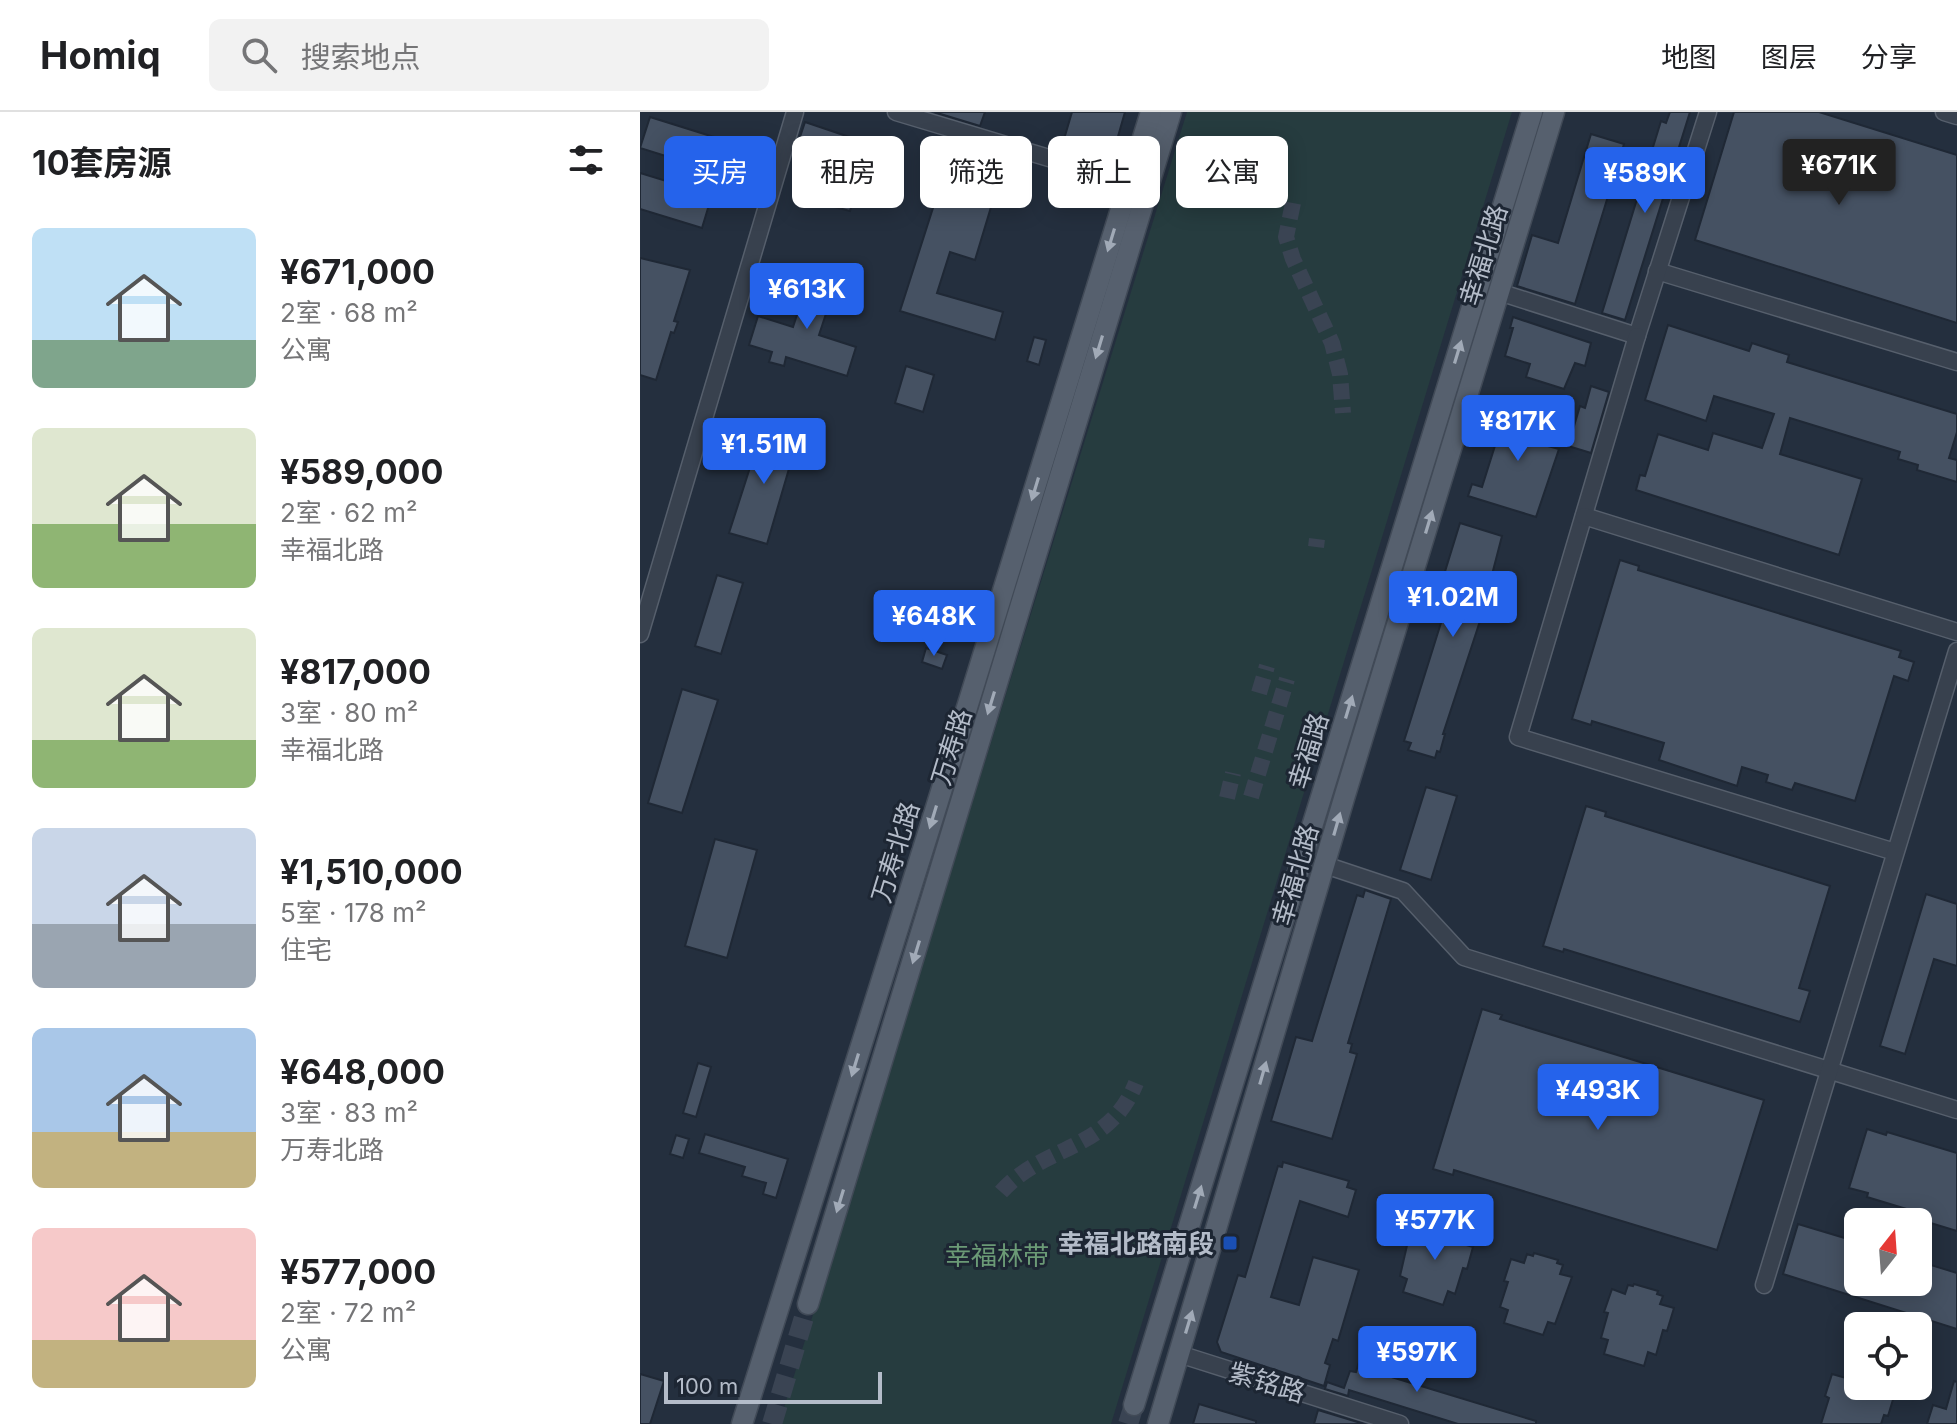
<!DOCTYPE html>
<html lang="zh">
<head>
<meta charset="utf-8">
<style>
	:root { --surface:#fff; --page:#f2f2f2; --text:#202124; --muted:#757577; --line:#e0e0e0; --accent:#2563eb }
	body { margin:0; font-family:Inter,"Noto Sans SC",sans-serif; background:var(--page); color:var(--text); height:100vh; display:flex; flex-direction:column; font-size:30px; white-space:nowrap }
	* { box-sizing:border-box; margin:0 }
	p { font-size:26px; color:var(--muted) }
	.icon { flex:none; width:44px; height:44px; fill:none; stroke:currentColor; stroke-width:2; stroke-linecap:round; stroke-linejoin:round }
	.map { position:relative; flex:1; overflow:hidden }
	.drawer { display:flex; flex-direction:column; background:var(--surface); width:640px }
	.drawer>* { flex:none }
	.top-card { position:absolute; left:24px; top:24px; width:760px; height:72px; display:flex; gap:16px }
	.needle { width:52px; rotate:17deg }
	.buttons { position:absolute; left:1204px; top:1096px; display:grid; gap:16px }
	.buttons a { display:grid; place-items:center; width:88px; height:88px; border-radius:12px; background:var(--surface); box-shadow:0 4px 20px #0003; font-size:40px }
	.scale { position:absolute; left:24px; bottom:20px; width:218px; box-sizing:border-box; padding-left:8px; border:4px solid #b4bcc9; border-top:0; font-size:22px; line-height:28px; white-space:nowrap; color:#b4bcc9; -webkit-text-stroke:6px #1d2633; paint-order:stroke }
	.price { position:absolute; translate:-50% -68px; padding:0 18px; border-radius:8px; background:var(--accent); color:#fff; font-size:26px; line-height:52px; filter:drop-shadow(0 2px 4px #0008) }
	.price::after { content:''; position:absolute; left:50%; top:48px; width:24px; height:18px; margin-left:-12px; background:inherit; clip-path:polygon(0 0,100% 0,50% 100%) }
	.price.selected { background:#222; color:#fff }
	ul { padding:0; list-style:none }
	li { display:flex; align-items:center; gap:24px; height:200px; padding:0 32px }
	li span { display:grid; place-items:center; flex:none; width:224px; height:160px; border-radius:12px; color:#555 }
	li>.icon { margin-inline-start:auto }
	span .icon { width:96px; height:96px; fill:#fffc; stroke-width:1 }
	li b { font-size:34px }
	h2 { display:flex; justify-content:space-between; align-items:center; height:96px; padding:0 32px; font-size:34px }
	.chip { padding:0 28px; border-radius:12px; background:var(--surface); box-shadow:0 4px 20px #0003; font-size:28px; line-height:72px }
	.chip.selected { background:var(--accent); color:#fff }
	header { display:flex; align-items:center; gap:48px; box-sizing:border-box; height:112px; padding:0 40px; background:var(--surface); border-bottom:2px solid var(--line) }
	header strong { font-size:38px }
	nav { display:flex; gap:44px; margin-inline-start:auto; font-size:28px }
	.search { width:560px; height:72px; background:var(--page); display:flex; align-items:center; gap:20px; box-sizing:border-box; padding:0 28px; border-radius:12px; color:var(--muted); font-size:30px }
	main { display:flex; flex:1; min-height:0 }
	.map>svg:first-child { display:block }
	.green { fill:#263c3f }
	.building { fill:#455162; stroke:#1f2835; stroke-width:2 }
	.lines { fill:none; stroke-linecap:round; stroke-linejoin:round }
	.minor-tunnel { stroke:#3a4453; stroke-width:16; stroke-dasharray:16 8; stroke-linecap:butt }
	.major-tunnel { stroke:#3a4453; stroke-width:20; stroke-dasharray:20 10; stroke-linecap:butt }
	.minor-casing { stroke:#565f6c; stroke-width:19 }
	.major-casing { stroke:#414a57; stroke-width:23 }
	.minor { stroke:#38414e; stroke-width:16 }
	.major { stroke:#56606e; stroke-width:20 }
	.oneway { fill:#a1aab7 }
	.transit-dot { fill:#1a4fb4; stroke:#1d2633; stroke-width:3 }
	.labels { text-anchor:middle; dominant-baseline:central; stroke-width:6; stroke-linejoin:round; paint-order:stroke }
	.street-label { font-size:26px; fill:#b4bcc9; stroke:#1d2633 }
	.poi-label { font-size:26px; font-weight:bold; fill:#b4bcc9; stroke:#1d2633; text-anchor:end }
	.park-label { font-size:26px; fill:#6b9a76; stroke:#1d2633 }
</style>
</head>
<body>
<header>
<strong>Homiq</strong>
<div class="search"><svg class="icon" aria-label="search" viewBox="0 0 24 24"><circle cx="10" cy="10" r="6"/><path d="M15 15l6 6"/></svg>搜索地点</div>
<nav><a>地图</a><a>图层</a><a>分享</a></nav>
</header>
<main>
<section class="drawer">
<h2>10套房源<svg class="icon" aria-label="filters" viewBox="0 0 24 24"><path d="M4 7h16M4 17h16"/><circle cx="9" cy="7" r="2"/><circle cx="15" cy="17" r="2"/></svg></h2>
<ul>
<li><span style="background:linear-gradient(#bfe0f5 70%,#7fa58c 0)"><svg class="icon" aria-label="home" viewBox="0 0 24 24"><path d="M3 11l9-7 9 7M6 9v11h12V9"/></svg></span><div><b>¥671,000</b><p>2室 · 68 m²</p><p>公寓</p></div></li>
<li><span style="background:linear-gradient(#dfe7d0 60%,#8fb573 0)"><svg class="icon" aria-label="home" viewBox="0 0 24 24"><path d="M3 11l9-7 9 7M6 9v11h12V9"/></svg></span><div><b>¥589,000</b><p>2室 · 62 m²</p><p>幸福北路</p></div></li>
<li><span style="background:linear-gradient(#dfe7d0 70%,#8fb573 0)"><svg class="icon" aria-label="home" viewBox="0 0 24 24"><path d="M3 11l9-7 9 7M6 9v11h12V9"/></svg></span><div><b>¥817,000</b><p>3室 · 80 m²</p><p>幸福北路</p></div></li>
<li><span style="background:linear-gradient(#c9d6e8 60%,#9aa5b1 0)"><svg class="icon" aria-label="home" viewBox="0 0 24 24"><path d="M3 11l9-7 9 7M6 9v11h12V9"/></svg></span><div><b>¥1,510,000</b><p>5室 · 178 m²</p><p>住宅</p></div></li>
<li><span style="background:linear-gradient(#a9c7e8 65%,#c2b280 0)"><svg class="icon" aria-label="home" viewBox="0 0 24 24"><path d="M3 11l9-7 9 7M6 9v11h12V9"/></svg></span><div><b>¥648,000</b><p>3室 · 83 m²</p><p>万寿北路</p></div></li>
<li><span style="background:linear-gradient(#f6c9c9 70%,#c2b280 0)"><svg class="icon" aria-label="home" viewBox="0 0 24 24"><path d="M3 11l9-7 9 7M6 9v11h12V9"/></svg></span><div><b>¥577,000</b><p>2室 · 72 m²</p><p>公寓</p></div></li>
</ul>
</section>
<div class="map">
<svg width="1317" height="1312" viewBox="0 0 1317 1312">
	<rect width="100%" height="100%" fill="#242f3e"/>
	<path class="green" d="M547,0H872L471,1312H139Z"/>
	<g class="building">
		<path d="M294,0H345L340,14Z"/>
		<path d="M432,0H485L471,49L422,34Z"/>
		<path d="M1030,0H1050L985,208L962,201L1021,9L1026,11Z"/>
		<path d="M1094,0H1179L1317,43V211L1055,128Z"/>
		<path d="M10,5L93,31L83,62L0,36Z"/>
		<path d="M165,10L230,32L210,99L195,95L205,59L154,43Z"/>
		<path d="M951,22L984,32L935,192L877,174L892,123L918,131Z"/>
		<path d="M309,46L361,62L335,148L310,140L297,181L363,200L355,228L260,199Z"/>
		<path d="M0,61L72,83L62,116L0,97Z"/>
		<path d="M0,146L50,158L34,209L38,210L34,221L31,220L16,268L0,263Z"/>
		<path d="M173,154L199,162L179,223L216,235L207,264L146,245L144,254L129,250L132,240L109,233L118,204L153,215Z"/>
		<path d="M873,205L951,231L945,254L935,251L924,277L886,265L890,252L865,244L873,216H870Z"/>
		<path d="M1028,213L1109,239L1112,231L1149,243L1147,250L1317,302V320L1309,346L1317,348V370L1277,358L1278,353L1258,347L1260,340L1150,306L1140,342L1222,367L1199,443L996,378L1000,363L1005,364L1018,322L1068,338L1073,321L1122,336L1134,302L1074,284L1066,309L1005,288Z"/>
		<path d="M394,225L406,228L399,253L387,249Z"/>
		<path d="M266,254L294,263L283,300L255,291Z"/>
		<path d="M951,274L969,280L951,341L928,334L940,294L945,296Z"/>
		<path d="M870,286L903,296L893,330L919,337L896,405L828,384L832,372L842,375Z"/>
		<path d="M123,315L158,326L127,432L89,421Z"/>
		<path d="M820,411L862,424L840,509L803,622H805L800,640L797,639L795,646L768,638L771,631L764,629L805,498L823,504L832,475L803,466Z"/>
		<path d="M980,448L999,454L998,458L1261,539L1259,545L1274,550L1268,569L1254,564L1215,689L1155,671L1152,678L1126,670L1128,663L1102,655L1097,674L1019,648L1024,631L952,609L951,613L932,607Z"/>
		<path d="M77,463L103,471L81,542L55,534Z"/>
		<path d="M286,536L307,543L302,557L282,550Z"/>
		<path d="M42,577L78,588L42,701L8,691Z"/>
		<path d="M786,675L817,684L791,768L760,758Z"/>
		<path d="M946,694L966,700L965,704L1190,774L1159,876L1170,879L1160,910L924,837L923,840L903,834Z"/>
		<path d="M75,727L117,738L87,846L45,834Z"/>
		<path d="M725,778L751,787L708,931L712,932L710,940L717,942L692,1027L631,1009L656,925L672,929L717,783L723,785Z"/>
		<path d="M1286,782L1317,792V854L1294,847L1265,942L1240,934Z"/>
		<path d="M842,897L862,903L860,907L1124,988L1077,1138L814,1058L813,1063L793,1057Z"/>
		<path d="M58,951L71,955L56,1005L43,1001Z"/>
		<path d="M1227,1017L1246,1023L1247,1020L1317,1041V1119L1284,1109L1286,1103L1227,1085L1228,1081L1209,1076Z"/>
		<path d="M65,1022L148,1047L136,1086L123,1082L126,1071L102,1064L105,1055L59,1041Z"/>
		<path d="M36,1023L49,1027L43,1046L30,1042Z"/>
		<path d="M643,1050L709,1069L707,1075L716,1078L708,1105L660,1089L631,1185L659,1193L673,1145L719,1158L698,1229L693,1227L685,1251L690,1253L684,1274L581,1240L577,1230L598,1163L605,1165L638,1054L642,1055Z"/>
		<path d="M794,1110L818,1117L817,1120L823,1122L820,1131L833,1135L827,1157L823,1156L815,1182L808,1179L803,1193L763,1180L767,1167L760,1164L771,1116L784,1120L787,1111L793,1113Z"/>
		<path d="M1158,1112L1218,1130V1170H1278V1149L1317,1161V1217L1143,1162Z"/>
		<path d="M894,1141L918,1148L917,1151L923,1153L920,1162L932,1165L915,1212L908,1210L903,1223L864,1211L868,1198L860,1195L868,1170L864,1169L871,1147L884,1151L887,1142L893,1144Z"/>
		<path d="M994,1172L1018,1179L1017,1182L1023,1184L1020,1192L1034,1196L1027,1219L1023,1218L1016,1243L1008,1240L1004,1254L964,1242L968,1228L961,1226L968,1201L964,1200L972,1177L985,1182L988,1173L993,1174Z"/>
		<path d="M725,1229L746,1236L742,1247L749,1250L745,1263L896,1309V1312H818L709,1278L708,1284L685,1277L687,1270L704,1276L710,1259L716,1260Z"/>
		<path d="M1208,1258L1218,1260V1274H1242L1241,1277L1255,1281L1248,1304L1244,1303L1241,1312H1181L1189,1286L1185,1284L1192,1262L1206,1266Z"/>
		<path d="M0,1262L24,1269L10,1312H0Z"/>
		<path d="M1314,1269L1317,1270V1312H1287L1293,1293L1306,1297Z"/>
		<path d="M559,1292L616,1309V1312H553Z"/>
		<path d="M678,1298L724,1312H674Z"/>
	</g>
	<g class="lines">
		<g class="minor-tunnel">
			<path d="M653,91L646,125L653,147L692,231L700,262L703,301"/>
			<path d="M676,435L677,427"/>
			<path d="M619,581L627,554"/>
			<path d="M611,685L647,567"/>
			<path d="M587,686L593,661"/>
			<path d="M361,1080C404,1032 468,1040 496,971"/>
		</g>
		<g class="major-tunnel">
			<path d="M132,1312L168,1192"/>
			<path d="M488,1312L494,1293"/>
		</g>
		<g class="minor-casing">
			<g id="minor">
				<path d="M256,0L489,70"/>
				<path d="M1304,0L1317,4"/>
				<path d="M1017,159L1317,250"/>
				<path d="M859,180L997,224L1068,0"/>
				<path d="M997,224L878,625L1255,740"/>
				<path d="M944,404L1317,520"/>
				<path d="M0,522L155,0"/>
				<path d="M685,753L763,779L824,845L1317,998"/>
				<path d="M1124,1173L1317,539"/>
				<path d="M539,1242L760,1312"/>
			</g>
		</g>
		<g class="major-casing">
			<g id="major">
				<path d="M168,1192L531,0"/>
				<path d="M494,1293L892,0"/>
				<path d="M102,1312L295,699L511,0"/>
				<path d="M518,1312L705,683L914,0"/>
			</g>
		</g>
		<use href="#minor" class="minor"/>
		<use href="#major" class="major"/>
	</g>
	<defs><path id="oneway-solid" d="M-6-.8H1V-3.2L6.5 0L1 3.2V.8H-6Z" transform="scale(2)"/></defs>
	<g class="oneway">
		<use href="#oneway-solid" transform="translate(471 128) rotate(107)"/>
		<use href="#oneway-solid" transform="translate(459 235) rotate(107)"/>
		<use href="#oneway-solid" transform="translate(818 240) rotate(-73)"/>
		<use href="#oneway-solid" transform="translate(395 377) rotate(107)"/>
		<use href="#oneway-solid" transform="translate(789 410) rotate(-73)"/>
		<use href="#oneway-solid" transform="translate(351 591) rotate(107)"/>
		<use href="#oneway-solid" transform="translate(709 595) rotate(-73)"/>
		<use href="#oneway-solid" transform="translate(293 705) rotate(107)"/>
		<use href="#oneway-solid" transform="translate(697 712) rotate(-74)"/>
		<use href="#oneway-solid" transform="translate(276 840) rotate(107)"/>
		<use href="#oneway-solid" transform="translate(215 953) rotate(107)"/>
		<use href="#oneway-solid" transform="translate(623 961) rotate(-74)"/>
		<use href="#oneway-solid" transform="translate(558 1085) rotate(-73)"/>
		<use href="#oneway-solid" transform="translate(200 1089) rotate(107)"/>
		<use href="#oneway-solid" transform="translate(549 1210) rotate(-73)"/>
	</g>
	<rect class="transit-dot" x="582" y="1123" width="16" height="16" rx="4"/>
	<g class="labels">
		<g class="street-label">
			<text transform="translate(843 143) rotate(-73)">幸福北路</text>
			<text transform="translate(311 635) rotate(-73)">万寿路</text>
			<text transform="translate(668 639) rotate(-73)">幸福路</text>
			<text transform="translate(255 740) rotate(-73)">万寿北路</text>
			<text transform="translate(655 763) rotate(-74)">幸福北路</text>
			<text transform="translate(627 1270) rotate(17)">紫铭路</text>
		</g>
		<g class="poi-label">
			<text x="574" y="1131">幸福北路南段</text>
		</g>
		<g class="park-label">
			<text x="357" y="1143">幸福林带</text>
		</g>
	</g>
</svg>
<div class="buttons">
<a><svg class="needle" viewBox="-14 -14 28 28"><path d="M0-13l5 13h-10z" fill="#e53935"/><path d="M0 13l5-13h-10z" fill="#757577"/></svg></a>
<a><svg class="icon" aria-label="locate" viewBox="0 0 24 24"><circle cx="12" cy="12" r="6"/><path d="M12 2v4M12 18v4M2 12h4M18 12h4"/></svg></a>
</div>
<div class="scale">100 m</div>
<b class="price selected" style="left:1199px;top:95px">¥671K</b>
<b class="price" style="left:1005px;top:103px">¥589K</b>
<b class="price" style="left:167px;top:219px">¥613K</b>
<b class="price" style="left:878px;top:351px">¥817K</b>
<b class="price" style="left:124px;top:374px">¥1.51M</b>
<b class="price" style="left:813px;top:527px">¥1.02M</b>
<b class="price" style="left:294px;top:546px">¥648K</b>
<b class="price" style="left:958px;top:1020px">¥493K</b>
<b class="price" style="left:795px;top:1150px">¥577K</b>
<b class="price" style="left:777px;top:1282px">¥597K</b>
<div class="top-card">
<a class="chip selected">买房</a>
<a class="chip">租房</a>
<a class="chip">筛选</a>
<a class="chip">新上</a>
<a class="chip">公寓</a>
</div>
</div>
</main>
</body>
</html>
